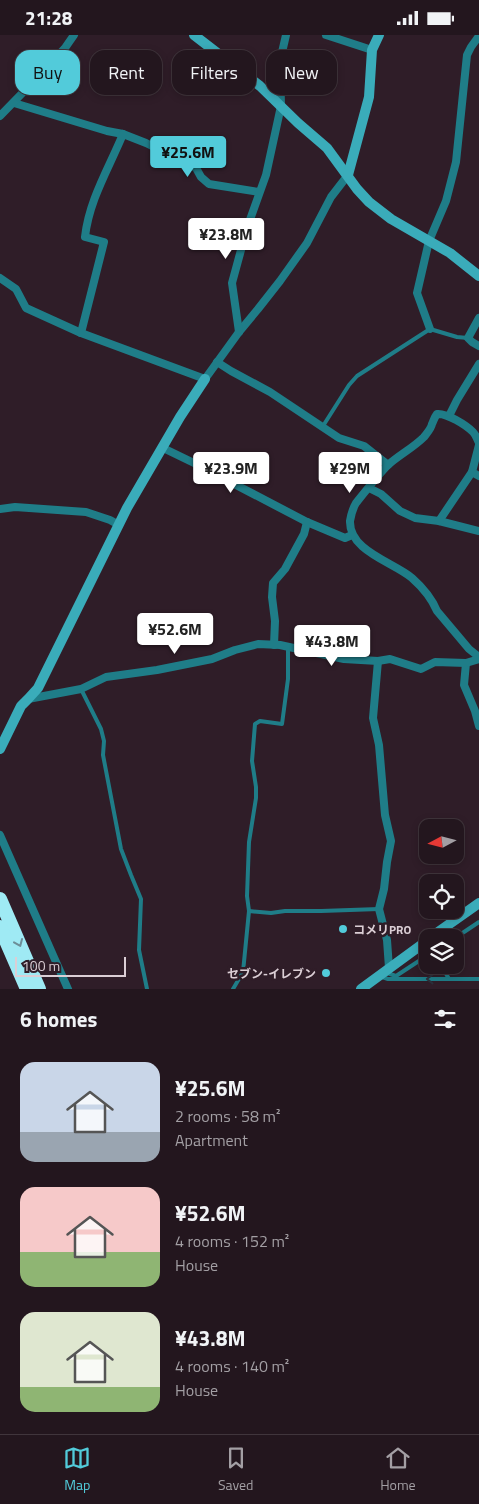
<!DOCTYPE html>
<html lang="en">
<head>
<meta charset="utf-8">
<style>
	:root { --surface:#23161e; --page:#2b1f27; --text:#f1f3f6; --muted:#a39fa4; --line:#40353c; --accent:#52cbda }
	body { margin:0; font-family:"Titillium Web","Noto Sans JP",sans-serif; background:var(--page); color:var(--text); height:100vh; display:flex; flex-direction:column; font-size:19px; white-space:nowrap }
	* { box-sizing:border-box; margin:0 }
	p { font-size:16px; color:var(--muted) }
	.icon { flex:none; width:28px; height:28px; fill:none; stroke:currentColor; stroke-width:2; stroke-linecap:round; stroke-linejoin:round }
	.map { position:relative; height:954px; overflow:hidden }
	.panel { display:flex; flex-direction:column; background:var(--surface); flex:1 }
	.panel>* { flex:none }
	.hud { position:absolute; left:15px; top:15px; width:450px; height:45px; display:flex; gap:10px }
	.needle { width:32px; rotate:263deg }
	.controls { position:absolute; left:419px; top:784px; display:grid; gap:10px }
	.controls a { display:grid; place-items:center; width:45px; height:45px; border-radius:10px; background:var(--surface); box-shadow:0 2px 8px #0003,0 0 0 1px var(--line); font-size:25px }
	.scale { position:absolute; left:15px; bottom:12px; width:111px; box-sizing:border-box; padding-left:5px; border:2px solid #dbced5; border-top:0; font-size:14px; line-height:18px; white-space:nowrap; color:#dbced5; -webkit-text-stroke:4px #2f1d28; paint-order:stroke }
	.price { position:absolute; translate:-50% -42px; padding:0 11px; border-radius:5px; background:#fff; color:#222; font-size:16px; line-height:32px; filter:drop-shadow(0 1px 2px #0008) }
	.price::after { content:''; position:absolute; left:50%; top:30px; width:15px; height:11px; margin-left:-8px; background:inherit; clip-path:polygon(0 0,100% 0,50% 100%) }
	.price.current { background:var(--accent); color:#111 }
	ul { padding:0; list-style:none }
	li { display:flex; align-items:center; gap:15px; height:125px; padding:0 20px }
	li span { display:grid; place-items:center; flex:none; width:140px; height:100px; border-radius:15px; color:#555 }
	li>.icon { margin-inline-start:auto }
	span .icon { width:60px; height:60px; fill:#fffc; stroke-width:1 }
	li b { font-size:21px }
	h2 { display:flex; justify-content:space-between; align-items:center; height:60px; padding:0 20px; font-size:21px }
	.pill { padding:0 18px; border-radius:15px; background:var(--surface); box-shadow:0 2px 8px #0003,0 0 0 1px var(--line); font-size:18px; line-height:45px }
	.pill.current { background:var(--accent); color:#111 }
	.status { display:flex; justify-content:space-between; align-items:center; height:35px; padding:0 25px; background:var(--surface); direction:ltr }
	.status svg { height:14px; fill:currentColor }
	.tabs { display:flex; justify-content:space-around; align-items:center; height:70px; border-top:1px solid var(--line); background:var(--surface); font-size:14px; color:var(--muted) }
	.tabs a { display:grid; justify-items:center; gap:2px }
	.tabs .current { color:var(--accent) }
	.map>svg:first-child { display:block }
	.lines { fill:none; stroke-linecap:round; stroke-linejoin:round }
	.lane { stroke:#1f7d88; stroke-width:4 }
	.street { stroke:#1f7d88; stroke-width:8 }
	.secondary { stroke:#3aacba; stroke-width:10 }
	.highway { stroke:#9feaf4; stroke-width:14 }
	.oneway { stroke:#6d8e98 }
	.oneway2 { stroke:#2c303b }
	.poi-dot { fill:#52cbda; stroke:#2f1d28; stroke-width:2 }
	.labels { text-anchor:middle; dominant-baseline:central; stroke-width:5; stroke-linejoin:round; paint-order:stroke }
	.poi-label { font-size:12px; font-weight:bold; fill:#dbced5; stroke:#2f1d28; text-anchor:start }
</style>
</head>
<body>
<div class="status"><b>21:28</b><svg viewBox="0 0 49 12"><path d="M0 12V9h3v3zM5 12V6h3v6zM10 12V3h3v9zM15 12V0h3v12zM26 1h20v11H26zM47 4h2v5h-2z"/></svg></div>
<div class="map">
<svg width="479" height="954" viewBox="0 0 479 954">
	<rect width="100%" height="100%" fill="#2f1d28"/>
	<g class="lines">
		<g class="lane">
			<path d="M323,391L349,350L357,341L430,294L457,302L468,303"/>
			<path d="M81,654L101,694L104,706L103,720L121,814L131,840L141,864L139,915L147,954"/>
			<path d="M249,876L247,861L249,807L256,763V752L252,726L255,689L260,686L282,689L288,644V613"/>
			<path d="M455,903L479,887"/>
			<path d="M441,930L449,944"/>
			<path d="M387,938L396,941L428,920"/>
			<path d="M382,942L388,944H479"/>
			<path d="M233,954L243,937L249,876L271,878L285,876H321L379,874"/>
		</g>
		<g class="street">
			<path d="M326,0L372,15"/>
			<path d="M14,68L107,96L123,99L146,108L196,133L201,142L209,149L259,157"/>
			<path d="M0,81L38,42L65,13L74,0"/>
			<path d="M0,243L16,254L26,273L81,298L205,344L239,297L258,274L280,246L307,208L331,162L348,140"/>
			<path d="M479,283L468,303L472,307L479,311"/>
			<path d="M430,294L417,258L429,206L446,166L456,127L467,20L471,12L479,1"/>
			<path d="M239,297L232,248L247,193L266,140L281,71L280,26L286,0"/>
			<path d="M81,298L104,207L85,202C89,165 109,133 123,99"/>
			<path d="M217,327L231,336L270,357L339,403L364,411L388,430"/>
			<path d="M449,381L457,365L479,329"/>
			<path d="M479,408C477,404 476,400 473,397C466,390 447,378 437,379C434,383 434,385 432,389C431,394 427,398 424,402C413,413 399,420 388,430C379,439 364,458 356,468C353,473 351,480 350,486C349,516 393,527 412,543C421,551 432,564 437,576L469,614L479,622"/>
			<path d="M479,410L472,437L479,441"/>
			<path d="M163,413L194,428L307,487L345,503L352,500"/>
			<path d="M369,453L381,459L400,476L415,483L439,486L479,496"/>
			<path d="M0,474L15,472L86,477L110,485L119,490"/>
			<path d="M439,486L472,437"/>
			<path d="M274,610L275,586L272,562L273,548L285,534L304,499L307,487"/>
			<path d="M378,626L373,683L379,710L385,780L391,806L387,827L384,854L379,874L387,905L389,933"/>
			<path d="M466,628L464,650L475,676L479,691"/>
			<path d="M28,664L81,654L106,642L157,635L212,624L235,615L258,609L280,610L344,624L378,626L390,624L421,634L435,627L466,628L479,624"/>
			<path d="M0,800L68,954"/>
		</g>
		<g class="secondary">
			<path d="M194,0L260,51L298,88L327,113L357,154L369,167L391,184L450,218L479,241"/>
			<path d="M348,140L369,62L372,15L379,0"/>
			<path d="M0,714L21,671L28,664L38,653L127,473L180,382L205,344"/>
			<path d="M431,902L479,868"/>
			<path d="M361,954L428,905"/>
		</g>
		<g class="highway">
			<path d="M0,864L39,954"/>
			<path d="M0,892L27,954"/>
		</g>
	</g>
	<defs><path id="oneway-chevron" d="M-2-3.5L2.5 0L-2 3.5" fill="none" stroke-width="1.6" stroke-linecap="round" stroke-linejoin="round" transform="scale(1.25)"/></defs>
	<use class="oneway" href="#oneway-chevron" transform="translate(19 908) rotate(67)"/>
	<use class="oneway2" href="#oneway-chevron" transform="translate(430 944) rotate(-180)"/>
	<g class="poi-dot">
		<circle cx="343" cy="894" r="5"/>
		<circle cx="326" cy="938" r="5"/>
	</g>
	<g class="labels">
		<g class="poi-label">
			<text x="353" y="894">コメリPRO</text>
			<text x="316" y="938" text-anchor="end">セブン-イレブン</text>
		</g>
	</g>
</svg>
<div class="controls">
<a><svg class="needle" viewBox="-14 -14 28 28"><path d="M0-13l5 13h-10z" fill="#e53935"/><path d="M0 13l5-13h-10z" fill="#a39fa4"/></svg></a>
<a><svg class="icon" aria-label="locate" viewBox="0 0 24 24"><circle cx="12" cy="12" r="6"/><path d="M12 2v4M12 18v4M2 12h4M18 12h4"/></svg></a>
<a><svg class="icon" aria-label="layers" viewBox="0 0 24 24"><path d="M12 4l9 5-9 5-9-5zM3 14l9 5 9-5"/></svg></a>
</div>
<div class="scale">100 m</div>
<b class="price current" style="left:188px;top:143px">¥25.6M</b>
<b class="price" style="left:226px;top:225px">¥23.8M</b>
<b class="price" style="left:231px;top:459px">¥23.9M</b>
<b class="price" style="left:350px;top:459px">¥29M</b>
<b class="price" style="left:175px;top:620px">¥52.6M</b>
<b class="price" style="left:332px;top:632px">¥43.8M</b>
<div class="hud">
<a class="pill current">Buy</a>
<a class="pill">Rent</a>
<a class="pill">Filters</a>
<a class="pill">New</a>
</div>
</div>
<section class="panel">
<h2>6 homes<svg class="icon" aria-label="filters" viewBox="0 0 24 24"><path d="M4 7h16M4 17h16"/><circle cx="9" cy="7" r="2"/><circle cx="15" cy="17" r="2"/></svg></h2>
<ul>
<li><span style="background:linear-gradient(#c9d6e8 70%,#9aa5b1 0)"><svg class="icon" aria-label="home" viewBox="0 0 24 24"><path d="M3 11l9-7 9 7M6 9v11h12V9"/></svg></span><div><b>¥25.6M</b><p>2 rooms · 58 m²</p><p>Apartment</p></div></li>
<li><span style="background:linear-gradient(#f6c9c9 65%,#8fb573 0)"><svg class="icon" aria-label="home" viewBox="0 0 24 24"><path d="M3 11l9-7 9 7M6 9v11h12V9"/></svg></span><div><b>¥52.6M</b><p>4 rooms · 152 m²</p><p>House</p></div></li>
<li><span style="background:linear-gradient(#dfe7d0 75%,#8fb573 0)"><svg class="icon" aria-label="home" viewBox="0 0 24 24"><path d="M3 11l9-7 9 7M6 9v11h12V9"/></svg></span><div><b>¥43.8M</b><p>4 rooms · 140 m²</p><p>House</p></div></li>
</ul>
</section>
<nav class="tabs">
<a class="current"><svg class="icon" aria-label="map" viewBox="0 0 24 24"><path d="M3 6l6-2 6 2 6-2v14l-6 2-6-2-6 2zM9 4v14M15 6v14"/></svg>Map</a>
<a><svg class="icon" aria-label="saved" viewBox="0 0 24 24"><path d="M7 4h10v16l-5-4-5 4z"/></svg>Saved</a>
<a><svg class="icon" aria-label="home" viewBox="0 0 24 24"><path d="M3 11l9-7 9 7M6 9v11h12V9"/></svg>Home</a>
</nav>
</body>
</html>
